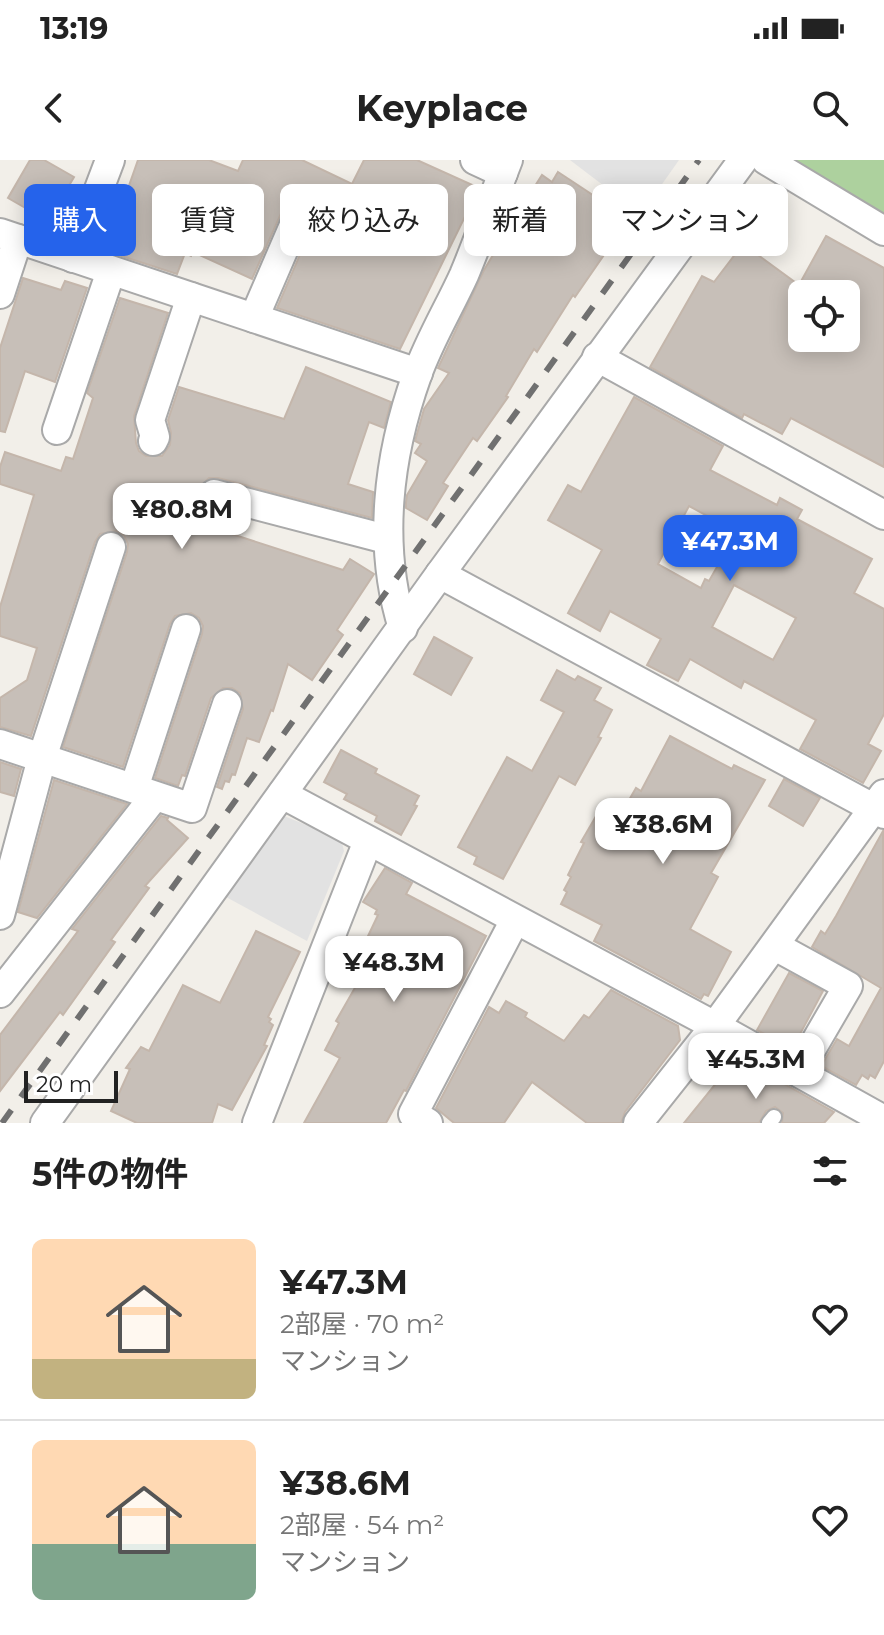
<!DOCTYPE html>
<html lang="ja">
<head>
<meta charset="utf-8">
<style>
	:root { --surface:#fff; --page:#f6f6f6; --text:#222; --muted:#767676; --line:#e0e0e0; --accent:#2563eb }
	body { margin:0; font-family:Montserrat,"Noto Sans JP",sans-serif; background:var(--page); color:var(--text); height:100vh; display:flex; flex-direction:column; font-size:30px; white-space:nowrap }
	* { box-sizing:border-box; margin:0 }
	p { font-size:26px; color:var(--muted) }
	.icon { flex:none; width:44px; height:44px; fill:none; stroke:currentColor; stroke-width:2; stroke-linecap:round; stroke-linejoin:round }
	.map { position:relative; height:963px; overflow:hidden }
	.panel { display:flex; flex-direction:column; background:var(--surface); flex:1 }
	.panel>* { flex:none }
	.banner { position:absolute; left:24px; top:24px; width:836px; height:72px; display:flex; gap:16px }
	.buttons { position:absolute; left:788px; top:120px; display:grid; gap:16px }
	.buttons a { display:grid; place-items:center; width:72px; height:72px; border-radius:12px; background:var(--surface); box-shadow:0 4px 20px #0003; font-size:40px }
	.scale { position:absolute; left:24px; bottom:20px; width:94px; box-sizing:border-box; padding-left:8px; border:4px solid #222; border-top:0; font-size:22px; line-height:28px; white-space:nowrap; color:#222; -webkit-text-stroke:6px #fff; paint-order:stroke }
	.price { position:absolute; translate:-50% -68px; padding:0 18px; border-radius:16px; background:#fff; color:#222; font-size:26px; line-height:52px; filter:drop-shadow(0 2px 4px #0008) }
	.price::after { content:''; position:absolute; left:50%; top:48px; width:24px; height:18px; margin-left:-12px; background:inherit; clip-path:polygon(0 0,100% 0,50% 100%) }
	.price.current { background:var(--accent); color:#fff }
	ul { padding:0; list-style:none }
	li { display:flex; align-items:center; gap:24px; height:200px; padding:0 32px }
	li+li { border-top:2px solid var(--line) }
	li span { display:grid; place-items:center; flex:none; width:224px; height:160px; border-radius:12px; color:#555 }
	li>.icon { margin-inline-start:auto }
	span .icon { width:96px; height:96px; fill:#fffc; stroke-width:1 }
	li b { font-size:34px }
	h2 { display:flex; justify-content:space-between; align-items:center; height:96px; padding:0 32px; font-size:34px }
	.pill { padding:0 28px; border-radius:12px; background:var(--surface); box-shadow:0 4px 20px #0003; font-size:28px; line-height:72px }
	.pill.current { background:var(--accent); color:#fff }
	.status { display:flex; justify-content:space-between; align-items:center; height:56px; padding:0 40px; background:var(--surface); direction:ltr }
	.status svg { height:22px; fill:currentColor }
	header { display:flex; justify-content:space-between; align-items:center; height:104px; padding:0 32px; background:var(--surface); font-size:36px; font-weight:700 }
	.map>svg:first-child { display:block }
	.forest { fill:#add19e }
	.parking { fill:#e2e2e2 }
	.building { fill:#c7bfb8; stroke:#c4b6ab; stroke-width:2; fill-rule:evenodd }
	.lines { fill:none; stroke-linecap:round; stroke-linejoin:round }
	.lane-casing { stroke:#a9a9a9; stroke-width:18 }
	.street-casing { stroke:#a9a9a9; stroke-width:32 }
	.lane { stroke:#fff; stroke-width:14 }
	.street { stroke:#fff; stroke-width:28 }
	.rail { stroke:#707070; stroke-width:6; stroke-dasharray:16 16; stroke-linecap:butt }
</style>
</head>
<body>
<div class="status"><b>13:19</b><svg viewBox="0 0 49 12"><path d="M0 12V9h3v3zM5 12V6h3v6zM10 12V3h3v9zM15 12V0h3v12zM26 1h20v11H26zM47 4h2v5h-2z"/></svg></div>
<header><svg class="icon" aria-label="back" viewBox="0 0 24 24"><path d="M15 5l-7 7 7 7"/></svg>Keyplace<svg class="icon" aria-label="search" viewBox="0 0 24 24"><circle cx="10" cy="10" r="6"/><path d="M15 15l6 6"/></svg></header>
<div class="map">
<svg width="884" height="963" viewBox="0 0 884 963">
	<rect width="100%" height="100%" fill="#f2efe9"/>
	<path class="forest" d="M789,0H884V59Z"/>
	<g class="parking">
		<path d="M570,0H679L641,54Z"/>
		<path d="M284,656L341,679L344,691L307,781L226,737Z"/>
	</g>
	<g class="building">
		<path d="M30,0H44L74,17L48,61L8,38Z"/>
		<path d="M138,0H209L238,11L243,0H302L352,24L364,0H417L479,28L400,189L277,148L317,55L315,40L307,33L298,32L286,42L252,119L193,92L191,96L185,93L177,114L106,91Z"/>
		<path d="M558,12L605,43L611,34L635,50L575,137L573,135L537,192L534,189L506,236L508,237L477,281L473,278L443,323L448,326L427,360L406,348V342L407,335L427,301L415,293L421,284L415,281L424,249L449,213L438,208L484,110L528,37L542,15L552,22Z"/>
		<path d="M826,76L884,108V307L791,258L782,274L744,254L742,258L650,207L702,116L714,122L743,84L799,125ZM802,134H846V178H802Z"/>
		<path d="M23,118L61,130L65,121L87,128L55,222L25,211L5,272L0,271V188Z"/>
		<path d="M120,138L168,153L134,256L136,283L139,291L146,296H162L170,285L171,273L168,260L179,227L284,259L306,207L391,242L384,268L369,262L348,324L373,332L372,358L218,318H209L198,329V338L202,345L215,352L210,367L343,410L350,399L374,414L337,470L343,475L312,520L288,504L273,551L271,550L259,582L247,578L235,615L232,614L229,622L225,621L222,629L217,627L243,549L240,533L232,528H223L211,538L185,616L182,615L178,626L155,618L202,474L203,466L199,458L191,453L175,456L170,464L123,607L63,587L127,392L128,384L124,376L116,371L100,374L95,382L31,576L0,567V538L27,520L37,488L0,476V447L34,335L0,324V307L5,292L61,311L66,297L73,299L93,238L87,233Z"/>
		<path d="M634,237L723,286L710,310L777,345L780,338L802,350L797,359L872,399L854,433L884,449V554L868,584L881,591L863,623L800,589L816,560L744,521L741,528L690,499L678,521L647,505L661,479L610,451L600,471L568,453L602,390L548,360L568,325L581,332ZM689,346L737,372L709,421L705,419L701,428L658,404ZM734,425L796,458L773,500L712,467Z"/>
		<path d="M434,477L472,498L451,535L414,514Z"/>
		<path d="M557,510L575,520L578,516L601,528L594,540L612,550L598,577L601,578L575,625L559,616L503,719L474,704L477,697L458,687L507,597L532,611L564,552L541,540Z"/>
		<path d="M670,576L732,609L734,605L765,620L711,713L718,717L690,769L731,792L708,836L704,834L701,839L594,781L602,765L561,744L567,732L564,730L571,717L568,715L584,683L581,682L599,651L617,661L636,628L641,631Z"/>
		<path d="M341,590L377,609L375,613L419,636L414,645L417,646L401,675L375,661L377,656L344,639L347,634L324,622Z"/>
		<path d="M0,602L21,609L14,636L0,632Z"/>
		<path d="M784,619L820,638L803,666L769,646Z"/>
		<path d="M54,620L127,644L37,758L18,752Z"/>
		<path d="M161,656L168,658L167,660L188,678L145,726L149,728L111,780L115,782L63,855L60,852L0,931V875L78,771L72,769Z"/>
		<path d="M883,671L884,901L875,918L870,915L868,919L862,915L856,925L821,906L837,879L849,886L881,828L812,787L821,771L825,774L836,756Z"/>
		<path d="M385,708L412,723L406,734L486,776L406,931L404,930L386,963H304L340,898L325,890L339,863L336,861L360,819L350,814L378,755L375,754L377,750L363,742Z"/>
		<path d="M256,771L300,792L268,857L271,859L269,862L273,865L264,885L267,886L232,950L218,944L212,963H137L111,951L130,909L126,908L141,887L149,891L183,825L220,843Z"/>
		<path d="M789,813L823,831L792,889L757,870Z"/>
		<path d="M611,830L678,866L680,880L625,952L621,963H587L532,922L504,963H454L436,948L489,847L499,853L506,841L527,853L525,857L564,881L584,855L589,858Z"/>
		<path d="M742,900L834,952L824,963H782L783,953L775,947L766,951L759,963H684L722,916L726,919Z"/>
	</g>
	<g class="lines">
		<g class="lane-casing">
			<path id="lane" d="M769,963L774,957"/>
		</g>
		<g class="street-casing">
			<g id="street">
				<path d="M475,0L503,13"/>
				<path d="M766,0L884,71"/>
				<path d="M0,73L418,213"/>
				<path d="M73,98L110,0"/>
				<path d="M0,134L18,79"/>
				<path d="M254,158L301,49"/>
				<path d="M597,197L884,355"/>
				<path d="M57,270L111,111"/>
				<path d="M153,281L155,277L150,260L191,137"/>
				<path d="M214,334L386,379"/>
				<path d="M440,414L884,654"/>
				<path d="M403,468C377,385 388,296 417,215C429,181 449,148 464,115C480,77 493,38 508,0"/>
				<path d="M0,584L192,648L227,544"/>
				<path d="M134,628L186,469"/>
				<path d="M282,634L715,866L884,960"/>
				<path d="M0,755L42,598L111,387"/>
				<path d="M775,786L848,826L798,912"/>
				<path d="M0,833L154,637"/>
				<path d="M45,963L440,414L743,0"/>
				<path d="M257,963L368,681"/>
				<path d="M428,963L413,954L515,760"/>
				<path d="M638,963L715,866L884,634"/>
			</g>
		</g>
		<use href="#lane" class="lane"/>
		<use href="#street" class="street"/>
		<path class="rail" d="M2,963L699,0"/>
	</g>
</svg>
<div class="buttons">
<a><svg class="icon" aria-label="locate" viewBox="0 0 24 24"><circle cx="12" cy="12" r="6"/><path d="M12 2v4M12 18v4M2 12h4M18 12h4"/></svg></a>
</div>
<div class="scale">20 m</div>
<b class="price" style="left:182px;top:391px">¥80.8M</b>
<b class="price current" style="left:730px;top:423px">¥47.3M</b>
<b class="price" style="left:663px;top:706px">¥38.6M</b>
<b class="price" style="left:394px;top:844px">¥48.3M</b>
<b class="price" style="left:756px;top:941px">¥45.3M</b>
<div class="banner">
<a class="pill current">購入</a>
<a class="pill">賃貸</a>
<a class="pill">絞り込み</a>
<a class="pill">新着</a>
<a class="pill">マンション</a>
</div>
</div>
<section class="panel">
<h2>5件の物件<svg class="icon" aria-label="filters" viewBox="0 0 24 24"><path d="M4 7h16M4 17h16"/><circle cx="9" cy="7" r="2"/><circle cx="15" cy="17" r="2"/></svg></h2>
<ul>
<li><span style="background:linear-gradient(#ffd9b3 75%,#c2b280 0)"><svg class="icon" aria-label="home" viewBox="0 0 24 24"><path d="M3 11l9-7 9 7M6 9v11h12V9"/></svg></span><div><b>¥47.3M</b><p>2部屋 · 70 m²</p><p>マンション</p></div><svg class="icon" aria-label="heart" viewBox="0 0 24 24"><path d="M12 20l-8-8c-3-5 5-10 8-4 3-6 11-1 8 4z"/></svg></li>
<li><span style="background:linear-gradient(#ffd9b3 65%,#7fa58c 0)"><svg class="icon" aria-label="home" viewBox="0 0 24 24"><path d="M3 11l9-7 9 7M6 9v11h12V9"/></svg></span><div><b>¥38.6M</b><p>2部屋 · 54 m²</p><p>マンション</p></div><svg class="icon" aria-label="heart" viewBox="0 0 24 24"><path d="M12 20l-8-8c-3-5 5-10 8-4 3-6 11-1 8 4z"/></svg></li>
</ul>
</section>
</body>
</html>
